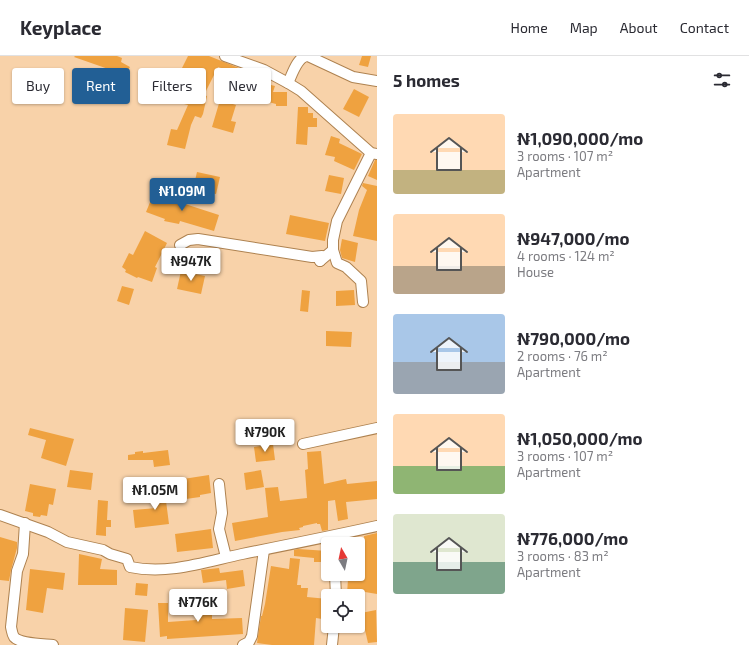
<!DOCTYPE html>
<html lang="en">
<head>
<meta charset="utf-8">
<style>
	:root { --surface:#fff; --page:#f7f7f7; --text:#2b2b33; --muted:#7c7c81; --line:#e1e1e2; --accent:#225f95 }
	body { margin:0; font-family:"Exo 2",sans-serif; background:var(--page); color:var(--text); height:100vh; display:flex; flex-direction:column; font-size:15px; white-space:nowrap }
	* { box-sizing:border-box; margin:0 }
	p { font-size:13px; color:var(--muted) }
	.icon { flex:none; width:22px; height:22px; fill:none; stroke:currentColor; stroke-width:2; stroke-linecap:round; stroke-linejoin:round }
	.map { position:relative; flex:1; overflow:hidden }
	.panel { display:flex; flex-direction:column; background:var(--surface); width:372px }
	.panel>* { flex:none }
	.guide { position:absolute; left:12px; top:12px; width:305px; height:36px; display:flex; gap:8px }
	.needle { width:26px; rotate:351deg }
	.buttons { position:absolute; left:321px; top:481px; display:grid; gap:8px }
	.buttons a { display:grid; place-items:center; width:44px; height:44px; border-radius:4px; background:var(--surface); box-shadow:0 1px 3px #0004; font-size:20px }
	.price { position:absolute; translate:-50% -34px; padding:0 9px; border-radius:4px; background:#fff; color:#222; font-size:13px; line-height:26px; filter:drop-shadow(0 1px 2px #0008) }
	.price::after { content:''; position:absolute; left:50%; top:24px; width:12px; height:9px; margin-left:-6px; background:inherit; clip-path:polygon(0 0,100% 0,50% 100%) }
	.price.on { background:var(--accent); color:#fff }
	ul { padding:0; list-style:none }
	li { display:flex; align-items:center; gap:12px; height:100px; padding:0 16px }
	li span { display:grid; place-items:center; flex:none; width:112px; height:80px; border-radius:4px; color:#555 }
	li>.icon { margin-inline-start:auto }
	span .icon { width:48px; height:48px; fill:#fffc; stroke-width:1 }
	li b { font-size:17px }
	h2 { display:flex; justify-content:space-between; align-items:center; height:48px; padding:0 16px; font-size:17px }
	.tag { padding:0 14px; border-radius:4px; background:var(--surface); box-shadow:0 1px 3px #0004; font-size:14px; line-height:36px }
	.tag.on { background:var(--accent); color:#fff }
	header { display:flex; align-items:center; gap:24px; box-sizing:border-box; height:56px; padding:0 20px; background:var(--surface); border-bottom:1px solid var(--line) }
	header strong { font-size:19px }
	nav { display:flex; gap:22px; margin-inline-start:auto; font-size:14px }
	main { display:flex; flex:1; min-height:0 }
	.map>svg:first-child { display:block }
	.building { fill:#efa240 }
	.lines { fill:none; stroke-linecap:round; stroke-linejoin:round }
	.street-casing { stroke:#ae8250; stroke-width:12 }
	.street { stroke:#fff; stroke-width:10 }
</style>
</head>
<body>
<header>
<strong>Keyplace</strong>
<nav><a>Home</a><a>Map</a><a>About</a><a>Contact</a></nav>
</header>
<main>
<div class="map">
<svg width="377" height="589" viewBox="0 0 377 589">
	<rect width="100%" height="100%" fill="#f8d2a9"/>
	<g class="building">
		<path d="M75,0H117L122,2L121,6L130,11L126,18L115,13L114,15L74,1Z"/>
		<path d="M188,0H209L249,16L248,17L257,20L255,25L275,30L273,36H287V50H276V48L253,42V48L238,47L239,18L218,11L204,39L207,40L203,58L201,62L195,60L191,69L185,93L167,89L171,73L177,74L188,49L172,45L173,42L154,38L155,34L153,33L156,19L176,24Z"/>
		<path d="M362,0H371L368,11L359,9Z"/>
		<path d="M354,33L369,41L359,61L343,53Z"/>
		<path d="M220,44L236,49L231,65L236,66L233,77L212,71Z"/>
		<path d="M298,51H308V57H313V62H317V71H308L307,89L296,88Z"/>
		<path d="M331,80L340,83L339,87L362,98L354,114L334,105L335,101L325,99Z"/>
		<path d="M375,104H377V124L368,120Z"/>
		<path d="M197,116L220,121L216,138L193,133Z"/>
		<path d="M329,119L344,122L341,138L325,135Z"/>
		<path d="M363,127L377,130V185L353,180L359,154L367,134L362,130Z"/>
		<path d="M177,134L187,135L185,148L219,159L214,175L180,165L179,168L164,165L165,163L146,156L153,139L169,145V141L175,142Z"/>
		<path d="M290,159L329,167L325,185L286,178Z"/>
		<path d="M145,175L167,187L155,211L157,212L152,226L138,221L137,222L125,216L126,214L122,211L129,197L133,199Z"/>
		<path d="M342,183L358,187L355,206L342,202L340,194Z"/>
		<path d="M181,215L205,220L201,238L177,233Z"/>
		<path d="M122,230L134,233L129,249L117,245Z"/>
		<path d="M302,234L310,235L308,256L300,255Z"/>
		<path d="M354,234L355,249L336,250V235Z"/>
		<path d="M326,275L352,276L351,291L326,290Z"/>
		<path d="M30,372L74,383L66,410L41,402L46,384L28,379Z"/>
		<path d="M273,388L275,404L256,406L254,391Z"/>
		<path d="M168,394L170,409L154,411L153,404H128V399L135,398V396L143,395V397Z"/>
		<path d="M321,395L324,428L346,423L347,428L377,425V443L346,446L348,463L338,465L335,444L328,445V474L322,475L320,468H317V467L303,470V471L299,472L300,474L282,476L235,485L232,467L268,461L265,432L278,431L280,445L307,442L305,414L308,413L307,396Z"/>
		<path d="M70,414L93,417L91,434L67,431Z"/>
		<path d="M261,414L264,431L246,434L244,417Z"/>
		<path d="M209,419L211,437L200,439V441L186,443L183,423Z"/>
		<path d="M30,428L56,433L53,449L49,448L47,460L41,459L40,461L33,460V457L25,455Z"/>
		<path d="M157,431H171V445H166L169,468L135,472L133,454L157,452Z"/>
		<path d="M98,444L108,445L107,464H111V471H106V480L96,479Z"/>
		<path d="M211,473L213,492L177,496L175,478Z"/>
		<path d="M377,477V538L359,535V539L347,538L348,523L358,524V491L365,492L364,480Z"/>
		<path d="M0,481L17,486V492L11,514L9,525L0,524Z"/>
		<path d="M298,493L328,495V506H314V502L294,500V494Z"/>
		<path d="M79,498L102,503L100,513L117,514V529H78Z"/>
		<path d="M290,502L300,503L297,529H301V532H308L307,541L328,543V564L316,562L314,589H272L257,587L261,560H262L265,548L271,510L289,513Z"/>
		<path d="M219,512L220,517L243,514L245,530L227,533L226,524L203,527L201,514Z"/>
		<path d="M30,513L65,517L63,534L47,532L43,557L26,554Z"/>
		<path d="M136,527L148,528L147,540L135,539Z"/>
		<path d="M212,540V563L242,562L243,578L167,583V580L160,581L158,547H168V566L196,564L195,541Z"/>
		<path d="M125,552L148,554L145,586L123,584Z"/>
		<path d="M376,554L377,586L368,587L361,557Z"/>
	</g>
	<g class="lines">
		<g class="street-casing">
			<g id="street">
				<path d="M225,0L264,14L288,27L301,35L371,97L377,98"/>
				<path d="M308,0L353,21L377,25"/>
				<path d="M288,27C292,19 297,1 307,0"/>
				<path d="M180,189L189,184L198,183L312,201L322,200L320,205"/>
				<path d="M333,194L337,207L346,211L361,225L363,246"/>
				<path d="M320,205L333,194V184L337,165L371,97"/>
				<path d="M303,388L377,372"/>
				<path d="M219,428L222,457L219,473L226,501"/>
				<path d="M0,459L48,476L67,486L103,494L110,498L127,503L130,511C168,519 205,506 242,498C287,489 332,480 377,470"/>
				<path d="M25,467L23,498L17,515L11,571C12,575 12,578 14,581C20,588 44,588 53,589"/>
				<path d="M335,518L336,540"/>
				<path d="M243,589L249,586L252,580L264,494"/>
				<path d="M332,589L334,570"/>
			</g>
		</g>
		<use href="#street" class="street"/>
	</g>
</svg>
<div class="buttons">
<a><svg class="needle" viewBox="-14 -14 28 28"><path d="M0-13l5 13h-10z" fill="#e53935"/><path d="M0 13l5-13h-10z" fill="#7c7c81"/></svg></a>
<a><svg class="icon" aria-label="locate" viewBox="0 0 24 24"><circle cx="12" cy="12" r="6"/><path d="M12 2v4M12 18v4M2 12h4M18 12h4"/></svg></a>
</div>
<b class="price on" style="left:182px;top:156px">₦1.09M</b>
<b class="price" style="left:191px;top:226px">₦947K</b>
<b class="price" style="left:265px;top:397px">₦790K</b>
<b class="price" style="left:155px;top:455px">₦1.05M</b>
<b class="price" style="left:198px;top:567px">₦776K</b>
<div class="guide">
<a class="tag">Buy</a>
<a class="tag on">Rent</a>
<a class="tag">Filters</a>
<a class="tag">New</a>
</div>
</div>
<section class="panel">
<h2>5 homes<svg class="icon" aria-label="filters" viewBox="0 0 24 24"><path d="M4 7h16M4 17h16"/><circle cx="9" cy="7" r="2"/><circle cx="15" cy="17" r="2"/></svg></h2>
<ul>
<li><span style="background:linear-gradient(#ffd9b3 70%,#c2b280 0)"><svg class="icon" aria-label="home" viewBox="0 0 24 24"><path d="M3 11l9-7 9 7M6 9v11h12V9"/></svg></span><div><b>₦1,090,000/mo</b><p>3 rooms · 107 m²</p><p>Apartment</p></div></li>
<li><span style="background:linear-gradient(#ffd9b3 65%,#b9a48a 0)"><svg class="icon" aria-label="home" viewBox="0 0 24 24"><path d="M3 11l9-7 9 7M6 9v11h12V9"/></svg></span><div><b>₦947,000/mo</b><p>4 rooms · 124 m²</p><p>House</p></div></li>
<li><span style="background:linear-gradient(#a9c7e8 60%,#9aa5b1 0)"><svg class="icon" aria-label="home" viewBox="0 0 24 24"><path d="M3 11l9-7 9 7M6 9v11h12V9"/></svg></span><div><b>₦790,000/mo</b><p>2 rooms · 76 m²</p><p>Apartment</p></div></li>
<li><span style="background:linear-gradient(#ffd9b3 65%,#8fb573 0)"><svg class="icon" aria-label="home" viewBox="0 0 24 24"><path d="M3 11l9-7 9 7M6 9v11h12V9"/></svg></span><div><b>₦1,050,000/mo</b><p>3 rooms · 107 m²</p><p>Apartment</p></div></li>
<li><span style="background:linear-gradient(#dfe7d0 60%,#7fa58c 0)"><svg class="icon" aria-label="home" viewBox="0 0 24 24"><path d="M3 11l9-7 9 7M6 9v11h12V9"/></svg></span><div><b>₦776,000/mo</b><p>3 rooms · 83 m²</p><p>Apartment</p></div></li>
</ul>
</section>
</main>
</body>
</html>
